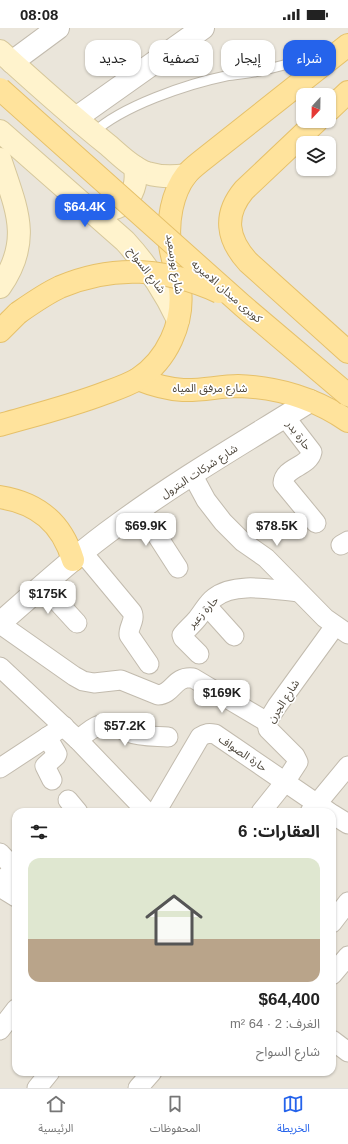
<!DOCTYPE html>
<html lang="ar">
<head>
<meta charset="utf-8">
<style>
	:root { --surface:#fff; --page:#f2f2f2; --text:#222; --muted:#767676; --line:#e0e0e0; --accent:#2563eb }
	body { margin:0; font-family:Helvetica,"Noto Sans Arabic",sans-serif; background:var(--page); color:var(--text); direction:rtl; height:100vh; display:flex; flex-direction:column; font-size:15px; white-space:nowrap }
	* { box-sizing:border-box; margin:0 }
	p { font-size:13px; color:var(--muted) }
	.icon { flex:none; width:22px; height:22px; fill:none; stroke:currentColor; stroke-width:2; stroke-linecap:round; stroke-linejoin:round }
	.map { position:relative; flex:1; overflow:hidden; direction:ltr }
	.panel { position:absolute; left:12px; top:780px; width:324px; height:268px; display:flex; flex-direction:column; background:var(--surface); border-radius:12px; box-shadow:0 1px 3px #0004; direction:rtl }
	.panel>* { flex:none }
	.top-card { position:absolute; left:12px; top:12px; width:324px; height:36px; direction:rtl; display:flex; gap:8px }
	.needle { width:26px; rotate:202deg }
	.buttons { position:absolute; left:296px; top:60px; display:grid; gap:8px }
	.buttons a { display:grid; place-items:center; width:40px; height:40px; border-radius:8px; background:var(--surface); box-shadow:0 1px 3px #0004; font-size:20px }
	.price { position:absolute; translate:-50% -34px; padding:0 9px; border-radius:8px; background:#fff; color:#222; font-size:13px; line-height:26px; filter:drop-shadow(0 1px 2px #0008) }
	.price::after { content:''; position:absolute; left:50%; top:24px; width:12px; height:9px; margin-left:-6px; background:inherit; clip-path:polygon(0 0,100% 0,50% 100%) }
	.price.active { background:var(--accent); color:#fff }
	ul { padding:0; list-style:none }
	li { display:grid; align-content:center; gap:8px; height:212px; padding:0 16px }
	li span { display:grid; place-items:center; height:124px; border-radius:12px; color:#555 }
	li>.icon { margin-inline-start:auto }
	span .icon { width:72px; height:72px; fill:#fffc; stroke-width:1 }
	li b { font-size:17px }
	h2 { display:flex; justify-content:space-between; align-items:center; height:48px; padding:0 16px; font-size:17px }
	.chip { padding:0 14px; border-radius:12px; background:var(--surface); box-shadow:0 1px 3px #0004; font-size:14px; line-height:36px }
	.chip.active { background:var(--accent); color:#fff }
	.status { display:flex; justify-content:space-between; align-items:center; height:28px; padding:0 20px; background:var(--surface); direction:ltr }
	.status svg { height:11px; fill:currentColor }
	.tabs { display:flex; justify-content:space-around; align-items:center; height:56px; border-top:1px solid var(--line); background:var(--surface); font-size:11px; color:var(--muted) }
	.tabs a { display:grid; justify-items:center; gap:2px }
	.tabs .active { color:var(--accent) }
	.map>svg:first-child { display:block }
	.residential { fill:#eae5da; fill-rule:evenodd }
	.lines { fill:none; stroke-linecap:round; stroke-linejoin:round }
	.service-casing { stroke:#c2bbae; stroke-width:11 }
	.minor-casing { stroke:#c2bbae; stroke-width:21 }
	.tertiary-casing { stroke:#c2bbae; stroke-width:24 }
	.secondary-casing { stroke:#d6c79b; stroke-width:24 }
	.primary-casing { stroke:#e6c16a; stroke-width:24 }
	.service { stroke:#fff; stroke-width:9 }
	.minor { stroke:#fff; stroke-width:19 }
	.tertiary { stroke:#fff; stroke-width:22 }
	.secondary { stroke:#fff3cd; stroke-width:22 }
	.primary { stroke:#ffe39c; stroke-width:22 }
	.primary-bridge-casing { stroke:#e6c16a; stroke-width:24; stroke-linecap:butt }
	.primary-bridge { stroke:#ffe39c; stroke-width:22 }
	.labels { text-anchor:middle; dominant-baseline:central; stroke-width:3.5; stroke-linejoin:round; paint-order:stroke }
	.street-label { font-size:11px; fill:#4b4439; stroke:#fff }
</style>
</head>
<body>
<div class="status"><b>08:08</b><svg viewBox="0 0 49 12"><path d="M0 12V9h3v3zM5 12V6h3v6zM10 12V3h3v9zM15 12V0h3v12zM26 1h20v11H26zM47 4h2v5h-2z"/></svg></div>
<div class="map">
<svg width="348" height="1060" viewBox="0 0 348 1060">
	<rect width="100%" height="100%" fill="#f6f3ec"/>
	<path class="residential" d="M0,0H348V1060H0ZM303,67H329V93H303ZM303,115H329V141H303ZM16,784H332V1044H16Z"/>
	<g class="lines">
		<g class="service-casing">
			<path id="service" d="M93,105C122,78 187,56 226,48C237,46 248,46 259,43C283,38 306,31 330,23"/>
		</g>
		<g class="minor-casing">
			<g id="minor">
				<path d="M285,389L312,424C309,439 284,439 283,455L316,495"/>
				<path d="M192,446L206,472L223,494L243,514L266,530L325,590L348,606"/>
				<path d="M140,481L178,540"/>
				<path d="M341,517L348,513"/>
				<path d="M83,525L132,584C136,592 128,599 129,607L149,636"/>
				<path d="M43,558L77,595"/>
				<path d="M207,578L234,608"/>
				<path d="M0,596L74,648L83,653L94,655L121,652L158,667C174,666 173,648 193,650L267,694"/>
				<path d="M199,626L183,610L182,607C187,601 192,597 197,591C203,584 207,575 214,570C235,553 274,562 299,564"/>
				<path d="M0,639L78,712L147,784"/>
				<path d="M47,709L57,726L56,728L45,738L52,752"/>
				<path d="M78,712C85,706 96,696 105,696C113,696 120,701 128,704C140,709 155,708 168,709"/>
				<path d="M0,740L64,698"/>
				<path d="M68,772L78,784"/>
				<path d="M156,784L200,709C206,705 209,705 215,706L329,784"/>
				<path d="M261,784L285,754L298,734L295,728L268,701L267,694L277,678L335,598"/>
				<path d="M310,784L348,738"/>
				<path d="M332,786L348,796"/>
				<path d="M0,825L15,841"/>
				<path d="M0,854L16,840"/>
				<path d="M0,859L16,869"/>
				<path d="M332,895L348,874"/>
				<path d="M332,947L348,928"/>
				<path d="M0,1002L16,981"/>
				<path d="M332,1012L348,1024"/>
				<path d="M37,1060L50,1044"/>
				<path d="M138,1060L152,1044"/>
			</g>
		</g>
		<g class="tertiary-casing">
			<g id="tertiary">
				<path d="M12,34L58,0"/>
				<path d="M76,90L203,0"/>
				<path d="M0,595C39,561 77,526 119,496C180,451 246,413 310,373"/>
			</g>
		</g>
		<g class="secondary-casing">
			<g id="secondary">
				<path d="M0,23C35,55 71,87 108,117C120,127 132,140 147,145C160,149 173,149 186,147"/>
				<path d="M0,103L125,213C147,237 164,262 178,292"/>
				<path d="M0,131C16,180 33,212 0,259"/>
				<path d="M85,177C115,192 140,171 135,139"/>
			</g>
		</g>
		<g class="primary-casing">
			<g id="primary">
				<path d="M329,82L348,64"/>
				<path d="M317,93L244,162C223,187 227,211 248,234L348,324"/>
				<path d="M0,303L18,285"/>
				<path d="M138,351C153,357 167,361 183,362C201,363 220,358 238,358C277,359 316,371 348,393"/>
				<path d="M0,397C35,387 71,378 105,365C116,361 128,357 138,351C167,332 184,295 180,261C178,246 172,232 170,217C167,194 172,165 186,147C190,142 195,138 200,134L348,17"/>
				<path d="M0,469C38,475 62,495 73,532"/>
			</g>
		</g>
		<use href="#service" class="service"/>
		<use href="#minor" class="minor"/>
		<use href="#tertiary" class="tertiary"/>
		<use href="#secondary" class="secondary"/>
		<use href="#primary" class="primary"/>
		<g class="primary-bridge-casing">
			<g id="primary-bridge">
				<path d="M0,61L243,278L348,367"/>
				<path d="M18,285C31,276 45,266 60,259C114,236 166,240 219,264"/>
			</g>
		</g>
		<use href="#primary-bridge" class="primary-bridge"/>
	</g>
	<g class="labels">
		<g class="street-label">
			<text transform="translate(175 236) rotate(81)">شارع بورسعيد</text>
			<text transform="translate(147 242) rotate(53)">شارع السواح</text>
			<text transform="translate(227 263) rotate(41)">كوبرى ميدان الاميريه</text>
			<text x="210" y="360">شارع مرفق المياه</text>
			<text transform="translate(299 407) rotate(53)">حارة بدر</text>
			<text transform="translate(199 443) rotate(-33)">شارع شركات البترول</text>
			<text transform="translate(203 584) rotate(-47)">حارة زعير</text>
			<text transform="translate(283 673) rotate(-57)">شارع الجرن</text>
			<text transform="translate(243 725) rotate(34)">حارة الصواف</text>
		</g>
	</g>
</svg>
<div class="buttons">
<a><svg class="needle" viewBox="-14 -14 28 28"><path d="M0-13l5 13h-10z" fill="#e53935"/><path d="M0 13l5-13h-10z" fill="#767676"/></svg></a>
<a><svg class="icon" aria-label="layers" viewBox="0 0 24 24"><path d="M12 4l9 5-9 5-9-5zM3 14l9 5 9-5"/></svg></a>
</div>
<b class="price active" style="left:85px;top:200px">$64.4K</b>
<b class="price" style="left:146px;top:519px">$69.9K</b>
<b class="price" style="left:277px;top:519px">$78.5K</b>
<b class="price" style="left:48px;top:587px">$175K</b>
<b class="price" style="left:222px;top:686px">$169K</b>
<b class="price" style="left:125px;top:719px">$57.2K</b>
<div class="top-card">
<a class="chip active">شراء</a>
<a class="chip">إيجار</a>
<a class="chip">تصفية</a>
<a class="chip">جديد</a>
</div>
<section class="panel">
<h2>العقارات: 6<svg class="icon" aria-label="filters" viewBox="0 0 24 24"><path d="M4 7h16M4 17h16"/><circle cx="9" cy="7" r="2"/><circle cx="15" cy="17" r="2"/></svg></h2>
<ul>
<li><span style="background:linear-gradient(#dfe7d0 65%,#b9a48a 0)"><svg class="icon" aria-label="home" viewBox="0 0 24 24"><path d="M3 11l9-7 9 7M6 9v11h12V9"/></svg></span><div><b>$64,400</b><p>الغرف: 2 · 64 m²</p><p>شارع السواح</p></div></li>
</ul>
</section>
</div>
<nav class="tabs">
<a class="active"><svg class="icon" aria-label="map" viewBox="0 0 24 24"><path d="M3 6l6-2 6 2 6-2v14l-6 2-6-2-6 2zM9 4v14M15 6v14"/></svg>الخريطة</a>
<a><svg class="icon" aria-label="saved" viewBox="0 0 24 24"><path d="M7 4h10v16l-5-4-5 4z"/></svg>المحفوظات</a>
<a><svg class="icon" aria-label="home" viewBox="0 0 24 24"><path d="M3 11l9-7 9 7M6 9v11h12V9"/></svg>الرئيسية</a>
</nav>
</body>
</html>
